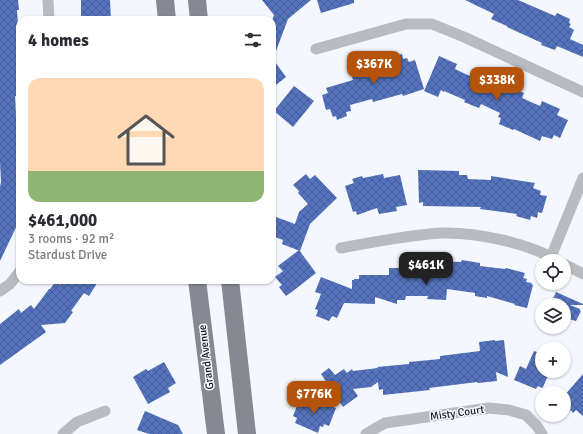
<!DOCTYPE html>
<html lang="en">
<head>
<meta charset="utf-8">
<style>
	:root { --surface:#fff; --page:#f7f7f7; --text:#2b2b33; --muted:#7c7c81; --line:#e1e1e2; --accent:#b45309 }
	body { margin:0; font-family:Signika,sans-serif; background:var(--page); color:var(--text); height:100vh; display:flex; flex-direction:column; font-size:15px; white-space:nowrap }
	* { box-sizing:border-box; margin:0 }
	p { font-size:13px; color:var(--muted) }
	.icon { flex:none; width:22px; height:22px; fill:none; stroke:currentColor; stroke-width:2; stroke-linecap:round; stroke-linejoin:round }
	.map { position:relative; flex:1; overflow:hidden }
	.sheet { position:absolute; left:16px; top:16px; width:260px; height:268px; display:flex; flex-direction:column; background:var(--surface); border-radius:12px; box-shadow:0 1px 3px #0004 }
	.sheet>* { flex:none }
	.buttons { position:absolute; left:535px; top:254px; display:grid; gap:8px }
	.buttons a { display:grid; place-items:center; width:36px; height:36px; border-radius:50%; background:var(--surface); box-shadow:0 1px 3px #0004; font-size:20px }
	.price { position:absolute; translate:-50% -34px; padding:0 9px; border-radius:8px; background:var(--accent); color:#fff; font-size:13px; line-height:26px; filter:drop-shadow(0 1px 2px #0008) }
	.price::after { content:''; position:absolute; left:50%; top:24px; width:12px; height:9px; margin-left:-6px; background:inherit; clip-path:polygon(0 0,100% 0,50% 100%) }
	.price.active { background:#222; color:#fff }
	ul { padding:0; list-style:none }
	li { display:grid; align-content:center; gap:8px; height:212px; padding:0 12px }
	li+li { border-top:1px solid var(--line) }
	li span { display:grid; place-items:center; height:124px; border-radius:12px; color:#555 }
	li>.icon { margin-inline-start:auto }
	span .icon { width:72px; height:72px; fill:#fffc; stroke-width:1 }
	li b { font-size:17px }
	h2 { display:flex; justify-content:space-between; align-items:center; height:48px; padding:0 12px; font-size:17px }
	.map>svg:first-child { display:block }
	.building { fill:url(#building-cross-hatch) }
	.lines { fill:none; stroke-linecap:round; stroke-linejoin:round }
	.minor { stroke:#b9bbc0; stroke-width:11 }
	.primary { stroke:#868992; stroke-width:18 }
	.labels { text-anchor:middle; dominant-baseline:central; stroke-width:3; stroke-linejoin:round; paint-order:stroke }
	.street-label { font-size:11px; fill:#17181c; stroke:#f4f7fd }
</style>
</head>
<body>
<div class="map">
<svg width="583" height="434" viewBox="0 0 583 434">
	<defs>
		<pattern id="building-cross-hatch" width="8" height="8" patternUnits="userSpaceOnUse"><rect width="8" height="8" fill="#5573bc"/><path d="M0 0l8 8M0 8l8-8" fill="none" stroke="#455d98"/></pattern>
	</defs>
	<rect width="100%" height="100%" fill="#f4f7fd"/>
	<g class="building">
		<path d="M0,0H18L19,10H17L19,38H20V95L15,96L16,117L20,116V219L0,261V187L1,182L0,162Z"/>
		<path d="M81,0H110L111,20H81Z"/>
		<path d="M262,0H311L288,19L273,59L286,77L272,88V21L274,15Z"/>
		<path d="M317,0H354V3L321,13Z"/>
		<path d="M465,0H518L555,16L557,13L570,19L569,23L571,24L569,27L574,30L570,39L583,45V57L557,46L555,50L541,45L542,43L507,27V26L491,19L494,14Z"/>
		<path d="M402,54L403,59L407,58L409,62L415,60L424,89L403,96L402,94L373,102L372,99L350,105L351,111L346,112L347,116L337,120L336,116L333,117L330,109L326,110L322,95L328,93L326,88L353,80L352,77L353,76V75L362,72L361,67Z"/>
		<path d="M439,56L457,64L455,69L474,78L476,72L524,93L522,98L540,106L542,101L560,109L557,115L568,120L560,138L554,135L552,139L542,136L540,141L514,129L513,130L499,124L501,118L498,117L500,113L481,104L479,108L464,102L465,100L444,91V92L441,90L438,97L424,91Z"/>
		<path d="M294,86L314,101L293,127L274,111Z"/>
		<path d="M418,170L459,171V175H467L468,179L491,180V176L535,183L533,188L541,191L540,195L547,196L542,213L538,212L537,218L531,216L530,220L516,216L517,214L480,209L481,207L423,206V202L419,203Z"/>
		<path d="M306,174L310,179L315,175L337,198L310,224L300,251L282,244L283,240L272,236V229L276,217L295,224L299,212L308,204L298,193L299,191L293,185Z"/>
		<path d="M383,174L384,178L400,175L407,205L396,207L397,211L379,214L377,208L357,215L356,211L353,212L345,186L354,183L352,179L362,176L363,178Z"/>
		<path d="M299,250L316,273L293,291L286,296L279,287L282,285L275,277L283,271L278,266Z"/>
		<path d="M462,260L480,263V266L505,269L506,268L525,273L523,278L527,279L526,282L532,283L531,284L533,285L527,308L514,305L515,304L487,296V298L475,296V293L447,289L446,300L427,299L428,296H406L405,300H397V304L375,297V304L344,303L337,318L332,316L329,321L316,316L318,310L315,309L321,294L315,292L321,277L352,289V280H354V279H359V275H389V268H403V272H422V270H429V266H433V261L461,262Z"/>
		<path d="M63,280H99L89,296L84,293L71,311L73,312L65,323L41,325L46,332L0,365V324L19,309L21,313L31,305L34,309L49,289H50L56,281L60,285Z"/>
		<path d="M556,292L583,304V305H570L580,309V311H581L576,321L564,318V305H550Z"/>
		<path d="M495,340V341L504,340L508,377L496,372L497,381L478,383L477,382L429,388L430,390L383,395V389L379,390L378,382L371,387L353,389L358,396L343,407L321,374L329,368L335,375L344,369L347,373L352,369L353,371L378,368L377,367L409,364V362L440,359V356L480,351L479,342Z"/>
		<path d="M534,351L542,354V371H550L543,387L542,388L538,386L536,389L514,380L520,366L526,369Z"/>
		<path d="M164,362L176,383L168,388L170,392L148,404L133,377L146,369L148,371Z"/>
		<path d="M583,374V416L576,410L573,413L571,410L564,418V396Z"/>
		<path d="M299,401L304,403L306,401L320,407L322,402L336,408L329,426L324,424L323,427L320,426L318,433L295,423L297,418L293,416Z"/>
		<path d="M145,411L178,425L183,434H149L137,430Z"/>
	</g>
	<g class="lines">
		<g class="minor">
			<path d="M48,0L49,20"/>
			<path d="M316,49L406,24H432L464,37L583,92"/>
			<path d="M341,248C374,242 408,235 441,233C478,232 527,243 559,261"/>
			<path d="M551,257L583,178"/>
			<path d="M564,264L583,274"/>
			<path d="M0,291L10,284L20,271"/>
			<path d="M63,434L77,422L105,411"/>
			<path d="M366,434L385,423L489,408L509,410L526,415L537,426L542,434"/>
		</g>
		<g class="primary">
			<path d="M165,0L167,20"/>
			<path d="M197,0L199,20"/>
			<path d="M197,280L216,434"/>
			<path d="M230,280L247,434"/>
		</g>
	</g>
	<g class="labels">
		<g class="street-label">
			<text transform="translate(206 357) rotate(-97)">Grand Avenue</text>
			<text transform="translate(457 413) rotate(-8)">Misty Court</text>
		</g>
	</g>
</svg>
<div class="buttons">
<a><svg class="icon" aria-label="locate" viewBox="0 0 24 24"><circle cx="12" cy="12" r="6"/><path d="M12 2v4M12 18v4M2 12h4M18 12h4"/></svg></a>
<a><svg class="icon" aria-label="layers" viewBox="0 0 24 24"><path d="M12 4l9 5-9 5-9-5zM3 14l9 5 9-5"/></svg></a>
<a>+</a>
<a>−</a>
</div>
<b class="price" style="left:374px;top:85px">$367K</b>
<b class="price" style="left:497px;top:101px">$338K</b>
<b class="price active" style="left:426px;top:286px">$461K</b>
<b class="price" style="left:314px;top:415px">$776K</b>
<section class="sheet">
<h2>4 homes<svg class="icon" aria-label="filters" viewBox="0 0 24 24"><path d="M4 7h16M4 17h16"/><circle cx="9" cy="7" r="2"/><circle cx="15" cy="17" r="2"/></svg></h2>
<ul>
<li><span style="background:linear-gradient(#ffd9b3 75%,#8fb573 0)"><svg class="icon" aria-label="home" viewBox="0 0 24 24"><path d="M3 11l9-7 9 7M6 9v11h12V9"/></svg></span><div><b>$461,000</b><p>3 rooms · 92 m²</p><p>Stardust Drive</p></div></li>
</ul>
</section>
</div>
</body>
</html>
